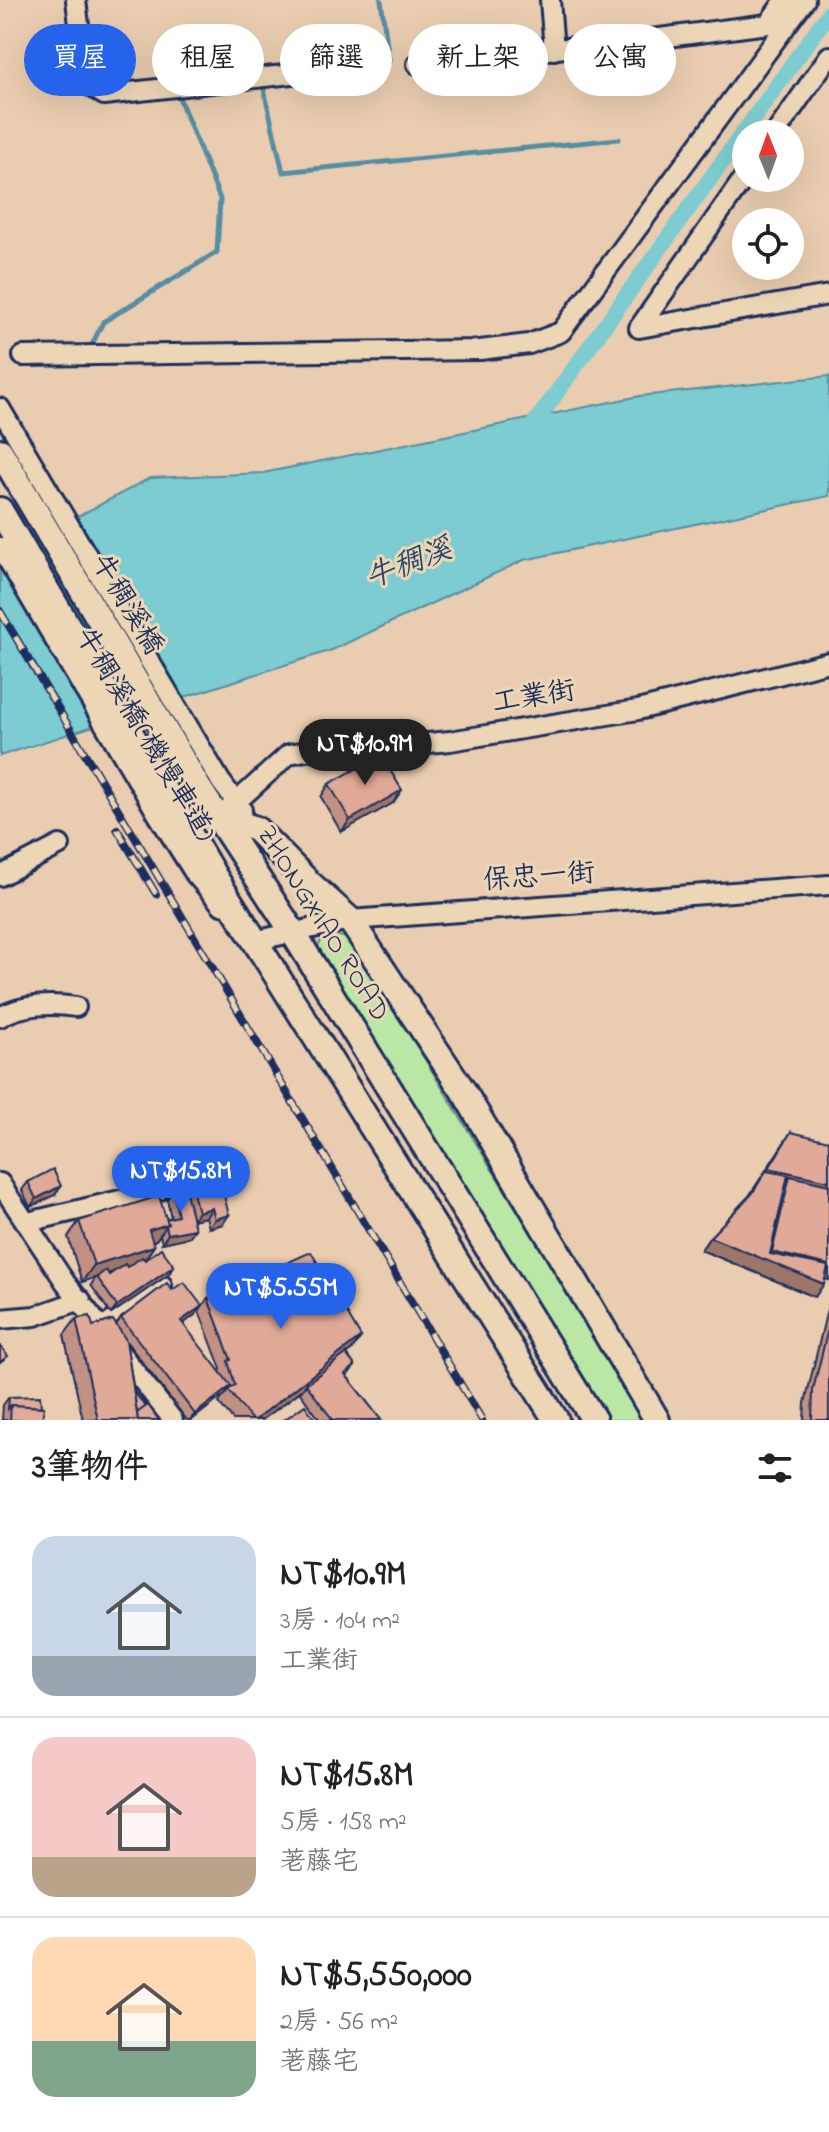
<!DOCTYPE html>
<html lang="zh-TW">
<head>
<meta charset="utf-8">
<style>
	:root { --surface:#fff; --page:#f2f2f2; --text:#222; --muted:#767676; --line:#e0e0e0; --accent:#2563eb }
	body { margin:0; font-family:"Indie Flower","LXGW WenKai TC",sans-serif; background:var(--page); color:var(--text); height:100vh; display:flex; flex-direction:column; font-size:30px; white-space:nowrap }
	* { box-sizing:border-box; margin:0 }
	p { font-size:26px; color:var(--muted) }
	.icon { flex:none; width:44px; height:44px; fill:none; stroke:currentColor; stroke-width:2; stroke-linecap:round; stroke-linejoin:round }
	.map { position:relative; height:1420px; overflow:hidden }
	.sheet { display:flex; flex-direction:column; background:var(--surface); flex:1 }
	.sheet>* { flex:none }
	.hud { position:absolute; left:24px; top:24px; width:782px; height:72px; display:flex; gap:16px }
	.needle { width:52px; rotate:359deg }
	.tools { position:absolute; left:732px; top:120px; display:grid; gap:16px }
	.tools a { display:grid; place-items:center; width:72px; height:72px; border-radius:50%; background:var(--surface); box-shadow:0 8px 32px #0002; font-size:40px }
	.price { position:absolute; translate:-50% -68px; padding:0 18px; border-radius:28px; background:var(--accent); color:#fff; font-size:26px; line-height:52px; filter:drop-shadow(0 2px 4px #0008) }
	.price::after { content:''; position:absolute; left:50%; top:48px; width:24px; height:18px; margin-left:-12px; background:inherit; clip-path:polygon(0 0,100% 0,50% 100%) }
	.price.on { background:#222; color:#fff }
	ul { padding:0; list-style:none }
	li { display:flex; align-items:center; gap:24px; height:200px; padding:0 32px }
	li+li { border-top:2px solid var(--line) }
	li span { display:grid; place-items:center; flex:none; width:224px; height:160px; border-radius:24px; color:#555 }
	li>.icon { margin-inline-start:auto }
	span .icon { width:96px; height:96px; fill:#fffc; stroke-width:1 }
	li b { font-size:34px }
	h2 { display:flex; justify-content:space-between; align-items:center; height:96px; padding:0 32px; font-size:34px }
	.pill { padding:0 28px; border-radius:36px; background:var(--surface); box-shadow:0 8px 32px #0002; font-size:28px; line-height:72px }
	.pill.on { background:var(--accent); color:#fff }
	.map>svg:first-child { display:block }
	.green { fill:#bae7a5; stroke:#6a8b82; stroke-width:2 }
	.water { fill:#7bccd1; stroke:#558da3; stroke-width:2 }
	.lines { fill:none; stroke-linecap:round; stroke-linejoin:round }
	.stream { stroke:#558da3; stroke-width:5 }
	.canal { stroke:#7bccd1; stroke-width:16 }
	.minor-casing { stroke:#1b2f5e; stroke-width:24 }
	.major-casing { stroke:#1b2f5e; stroke-width:30 }
	.minor { stroke:#edd6b6; stroke-width:18 }
	.major { stroke:#edd6b6; stroke-width:24 }
	.rail-casing { stroke:#1b2f5e; stroke-width:8 }
	.rail { stroke:#edd6b6; stroke-width:5; stroke-dasharray:15; stroke-linecap:butt }
	.wall { fill:#c19183; stroke:#1b2f5e; stroke-width:2 }
	.shaded-wall { fill:#9d766a; stroke:#1b2f5e; stroke-width:2 }
	.building { fill:#e0a998; stroke:#1b2f5e; stroke-width:2 }
	.labels { text-anchor:middle; dominant-baseline:central; stroke-width:6; stroke-linejoin:round; paint-order:stroke }
	.street-label { font-size:28px; fill:#1b2f5e; stroke:#edd6b6 }
	.water-label { font-size:30px; font-style:italic; fill:#29476f; stroke:#edd6b6 }
</style>
</head>
<body>
<div class="map">
<svg width="829" height="1420" viewBox="0 0 829 1420">
	<rect width="100%" height="100%" fill="#eacdb0"/>
	<filter id="ink" filterUnits="userSpaceOnUse"><feTurbulence type="fractalNoise" baseFrequency=".0125" numOctaves="2"/><feDisplacementMap in="SourceGraphic" scale="16" xChannelSelector="R" yChannelSelector="G"/><feConvolveMatrix kernelMatrix="1 2 1 2 8 2 1 2 1" color-interpolation-filters="sRGB"/></filter>
	<g filter="url(#ink)">
		<path class="green" d="M336,935L349,939L369,968L645,1420H609L317,953L319,944L325,936Z"/>
		<path class="water" d="M829,376V496L524,560L332,650L0,756V558L150,478L263,473L640,396Z"/>
		<g class="lines">
			<g class="stream">
				<path d="M381,0L389,61"/>
				<path d="M262,81L283,172L619,139"/>
				<path d="M89,351L103,322L217,252L220,199L176,90"/>
			</g>
			<path class="canal" d="M527,434L829,13"/>
			<g class="minor-casing">
				<g id="minor">
					<path d="M76,0L86,83L104,95L355,67"/>
					<path d="M550,0L554,50"/>
					<path d="M644,40L768,24L785,0"/>
					<path d="M417,64L631,41"/>
					<path d="M775,134L829,56"/>
					<path d="M746,175L639,328L829,295"/>
					<path d="M23,356L480,350L529,344L561,332L805,0"/>
					<path d="M0,408L221,782L242,810"/>
					<path d="M0,547L158,815L195,874L222,905"/>
					<path d="M220,817L289,754L350,743L395,746L450,741L638,710L829,662"/>
					<path d="M0,876L60,845"/>
					<path d="M247,933L254,941L350,920L829,885"/>
					<path d="M0,1017C22,1004 52,1003 76,1007"/>
					<path d="M0,1183L65,1282L173,1420"/>
					<path d="M28,1222L158,1191"/>
					<path d="M0,1319L35,1316L81,1300"/>
					<path d="M103,1328L162,1285"/>
				</g>
			</g>
			<g class="major-casing">
				<g id="major">
					<path d="M0,451L200,790L292,931L594,1420"/>
					<path d="M0,510L216,879L556,1420"/>
					<path d="M220,817L256,829L308,882L350,920L464,1092L657,1420"/>
				</g>
			</g>
			<use href="#minor" class="minor"/>
			<use href="#major" class="major"/>
			<g class="rail-casing">
				<g id="rail">
					<path d="M0,611L482,1420"/>
					<path d="M117,829L156,894"/>
				</g>
			</g>
			<use href="#rail" class="rail"/>
		</g>
		<g class="wall">
			<path d="M329,784L393,803L341,832L321,797Z"/>
			<path d="M791,1132L829,1280L825,1279L815,1297L701,1250L710,1237L749,1196Z"/>
			<path d="M171,1163L188,1181L185,1185L172,1188L168,1168Z"/>
			<path d="M28,1182L55,1195L30,1207L22,1190Z"/>
			<path d="M204,1182L223,1224L209,1228L206,1217L193,1220L195,1229L189,1237L162,1243L160,1235L156,1240L152,1242L154,1246L145,1260L174,1266L168,1275L111,1314L91,1285L96,1277L82,1282L68,1237L79,1221L171,1218L167,1199L173,1190L186,1192L191,1185Z"/>
			<path d="M172,1290L196,1314L183,1324L220,1372L221,1369L199,1311L208,1298L361,1337L352,1350L347,1354L355,1366L347,1376L381,1420H320L300,1393L303,1389L262,1420H233L219,1403L225,1394L192,1420H187L126,1341L134,1392L159,1420H83L64,1335L76,1319L93,1326L116,1325L121,1318Z"/>
			<path d="M829,1301V1420H804L805,1403Z"/>
			<path d="M9,1397L42,1420H2L3,1405Z"/>
		</g>
		<g class="shaded-wall">
			<path d="M402,790L393,803L341,832L350,820Z"/>
			<path d="M769,1168L829,1181V1196L790,1176L783,1186L760,1180Z"/>
			<path d="M188,1181L185,1185L172,1188L175,1183Z"/>
			<path d="M61,1186L55,1195L30,1207L36,1199Z"/>
			<path d="M212,1208L206,1217L192,1220L198,1212Z"/>
			<path d="M229,1215L223,1224L209,1228L215,1219Z"/>
			<path d="M168,1224L156,1240L137,1246L149,1230Z"/>
			<path d="M195,1229L189,1237L162,1243L168,1234Z"/>
			<path d="M710,1237L766,1260L772,1252L829,1265V1280L793,1271L824,1284L815,1297L701,1250Z"/>
			<path d="M154,1246L142,1263L82,1282L94,1265Z"/>
			<path d="M174,1266L168,1275L111,1314L117,1306Z"/>
			<path d="M202,1306L196,1314L175,1330L181,1321Z"/>
			<path d="M361,1337L352,1350L306,1386V1384L303,1389L262,1420H255Z"/>
			<path d="M231,1386L225,1395L190,1420L195,1414Z"/>
		</g>
		<g class="building">
			<path d="M381,755L402,790L350,820L329,784Z"/>
			<path d="M791,1132L829,1141V1181L769,1168Z"/>
			<path d="M184,1161L188,1181L175,1183L171,1163Z"/>
			<path d="M53,1169L61,1186L36,1199L28,1182Z"/>
			<path d="M766,1171L788,1175L770,1254L828,1266L824,1284L710,1237L752,1194Z"/>
			<path d="M790,1176L829,1185V1265L772,1252Z"/>
			<path d="M220,1180L229,1215L215,1219L212,1208L198,1212L191,1185L204,1182L205,1184Z"/>
			<path d="M185,1188L195,1229L168,1234L166,1226L168,1224L166,1219L178,1216L173,1190Z"/>
			<path d="M159,1196L168,1224L149,1230L154,1246L94,1265L79,1221Z"/>
			<path d="M161,1248L174,1266L117,1306L97,1277L106,1270L109,1275L125,1264L127,1267L142,1257L145,1260Z"/>
			<path d="M311,1252L361,1337L255,1420H252L228,1390L235,1385L228,1361L231,1360L208,1298Z"/>
			<path d="M184,1282L202,1306L181,1321L231,1386L195,1414L121,1318L167,1283L172,1290Z"/>
			<path d="M90,1316L93,1326L113,1320L126,1340L138,1420H98L76,1319Z"/>
			<path d="M829,1325V1420H812L813,1390Z"/>
			<path d="M0,1346L8,1356L0,1362Z"/>
			<path d="M346,1354L355,1366L345,1374L381,1420H333L306,1384Z"/>
			<path d="M134,1392L146,1407L137,1413V1412Z"/>
			<path d="M40,1396L41,1407L11,1405L8,1409L9,1397Z"/>
			<path d="M11,1405L44,1407L42,1420H10Z"/>
			<path d="M148,1405L159,1420H138L137,1413Z"/>
			<path d="M305,1405L315,1420H284Z"/>
		</g>
	</g>
	<g class="labels">
		<g class="street-label">
			<text transform="translate(126 605) rotate(59)">牛稠溪橋</text>
			<text transform="translate(534 698) rotate(-9)">工業街</text>
			<text transform="translate(144 735) rotate(59)">牛稠溪橋(機慢車道)</text>
			<text transform="translate(539 878) rotate(-4)">保忠一街</text>
			<text transform="translate(322 924) rotate(58)">ZHONGXIAO ROAD</text>
		</g>
		<g class="water-label">
			<text transform="translate(409 565) rotate(-21)">牛稠溪</text>
		</g>
	</g>
</svg>
<div class="tools">
<a><svg class="needle" viewBox="-14 -14 28 28"><path d="M0-13l5 13h-10z" fill="#e53935"/><path d="M0 13l5-13h-10z" fill="#767676"/></svg></a>
<a><svg class="icon" aria-label="locate" viewBox="0 0 24 24"><circle cx="12" cy="12" r="6"/><path d="M12 2v4M12 18v4M2 12h4M18 12h4"/></svg></a>
</div>
<b class="price on" style="left:365px;top:787px">NT$10.9M</b>
<b class="price" style="left:181px;top:1214px">NT$15.8M</b>
<b class="price" style="left:281px;top:1331px">NT$5.55M</b>
<div class="hud">
<a class="pill on">買屋</a>
<a class="pill">租屋</a>
<a class="pill">篩選</a>
<a class="pill">新上架</a>
<a class="pill">公寓</a>
</div>
</div>
<section class="sheet">
<h2>3筆物件<svg class="icon" aria-label="filters" viewBox="0 0 24 24"><path d="M4 7h16M4 17h16"/><circle cx="9" cy="7" r="2"/><circle cx="15" cy="17" r="2"/></svg></h2>
<ul>
<li><span style="background:linear-gradient(#c9d6e8 75%,#9aa5b1 0)"><svg class="icon" aria-label="home" viewBox="0 0 24 24"><path d="M3 11l9-7 9 7M6 9v11h12V9"/></svg></span><div><b>NT$10.9M</b><p>3房 · 104 m²</p><p>工業街</p></div></li>
<li><span style="background:linear-gradient(#f6c9c9 75%,#b9a48a 0)"><svg class="icon" aria-label="home" viewBox="0 0 24 24"><path d="M3 11l9-7 9 7M6 9v11h12V9"/></svg></span><div><b>NT$15.8M</b><p>5房 · 158 m²</p><p>荖藤宅</p></div></li>
<li><span style="background:linear-gradient(#ffd9b3 65%,#7fa58c 0)"><svg class="icon" aria-label="home" viewBox="0 0 24 24"><path d="M3 11l9-7 9 7M6 9v11h12V9"/></svg></span><div><b>NT$5,550,000</b><p>2房 · 56 m²</p><p>荖藤宅</p></div></li>
</ul>
</section>
</body>
</html>
